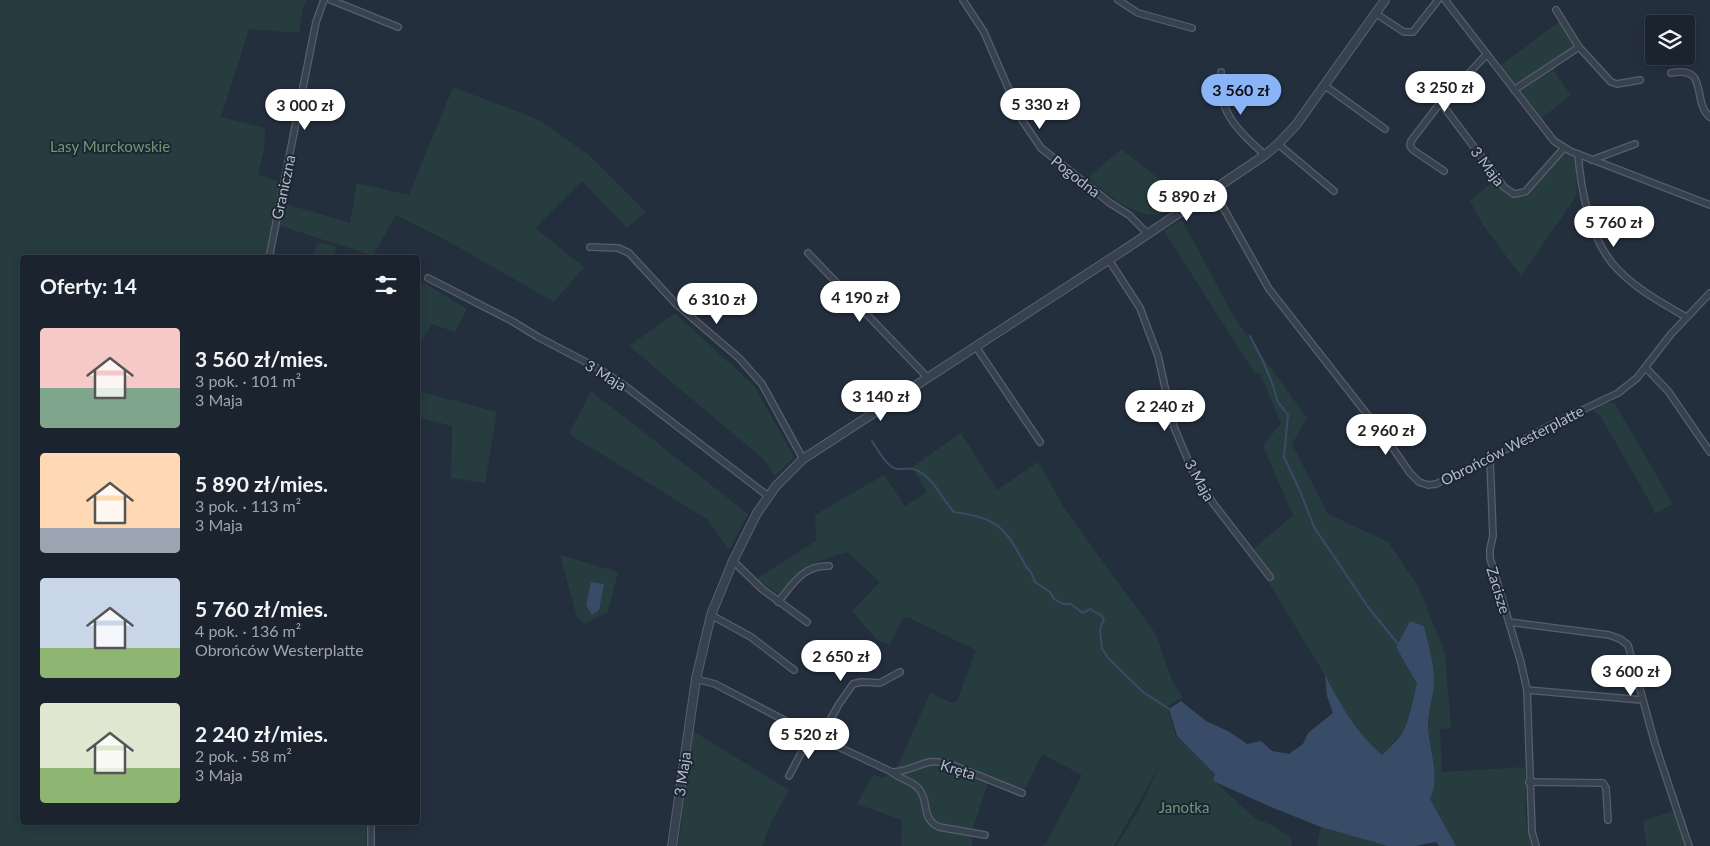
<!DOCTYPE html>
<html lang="pl">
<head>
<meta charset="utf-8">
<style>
	:root { --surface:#1b232e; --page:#242b36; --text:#f1f3f6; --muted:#a0a4aa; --line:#39404a; --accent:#8ab4f8 }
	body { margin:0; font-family:Lato,sans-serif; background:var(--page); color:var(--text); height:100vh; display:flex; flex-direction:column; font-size:19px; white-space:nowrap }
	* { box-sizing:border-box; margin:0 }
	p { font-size:16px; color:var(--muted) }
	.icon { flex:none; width:28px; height:28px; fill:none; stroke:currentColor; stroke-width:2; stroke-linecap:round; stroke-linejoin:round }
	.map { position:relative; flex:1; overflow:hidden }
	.drawer { position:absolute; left:20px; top:255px; width:400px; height:570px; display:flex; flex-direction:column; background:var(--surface); border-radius:5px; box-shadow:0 2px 12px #0003,0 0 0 1px var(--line) }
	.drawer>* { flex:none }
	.buttons { position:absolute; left:1645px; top:15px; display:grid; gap:10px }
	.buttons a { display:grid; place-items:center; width:50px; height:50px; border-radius:5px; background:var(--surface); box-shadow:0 2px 12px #0003,0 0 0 1px var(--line); font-size:25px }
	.price { position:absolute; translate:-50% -42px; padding:0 11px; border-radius:18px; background:#fff; color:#222; font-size:16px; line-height:32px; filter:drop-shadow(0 1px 2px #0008) }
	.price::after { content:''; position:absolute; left:50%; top:30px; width:15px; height:11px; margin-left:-8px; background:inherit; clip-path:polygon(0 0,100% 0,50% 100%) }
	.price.active { background:var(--accent); color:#111 }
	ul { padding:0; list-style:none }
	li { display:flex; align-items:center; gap:15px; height:125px; padding:0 20px }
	li span { display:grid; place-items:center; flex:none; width:140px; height:100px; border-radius:5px; color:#555 }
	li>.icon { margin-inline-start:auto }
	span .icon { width:60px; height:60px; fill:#fffc; stroke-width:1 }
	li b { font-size:21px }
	h2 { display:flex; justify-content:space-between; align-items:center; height:60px; padding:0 20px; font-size:21px }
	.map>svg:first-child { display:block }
	.green { fill:#263c3f }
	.water { fill:#394c67 }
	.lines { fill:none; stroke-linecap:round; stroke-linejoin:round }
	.stream { stroke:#394c67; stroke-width:2 }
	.minor-casing { stroke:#565f6c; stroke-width:8 }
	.tertiary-casing { stroke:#565f6c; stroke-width:10 }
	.minor { stroke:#38414e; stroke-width:5.5 }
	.tertiary { stroke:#38414e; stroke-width:8 }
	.labels { text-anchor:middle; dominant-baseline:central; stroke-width:4; stroke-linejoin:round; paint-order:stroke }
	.park-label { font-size:15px; fill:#6b9a76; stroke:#1d2633 }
	.street-label { font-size:15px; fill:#b4bcc9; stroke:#1d2633 }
</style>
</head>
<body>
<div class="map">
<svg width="1710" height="846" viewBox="0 0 1710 846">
	<rect width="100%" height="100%" fill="#242f3e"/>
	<g class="green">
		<path d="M0,0H307L303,7L299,33L249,29L221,117L265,128L264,150L258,175L280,182L276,201L350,223L357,183L409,195L453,87L539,120L590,156L646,212L627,228L582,181L535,228L584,267L554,302L446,240L396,215L373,256L272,223L268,243L267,257L22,258V822L367,823L366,846H0Z"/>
		<path d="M1560,21L1582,44L1553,70L1571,95L1542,118L1500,66Z"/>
		<path d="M1121,149L1182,197L1185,202C1177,207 1170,212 1160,214C1136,220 1105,192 1088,178Z"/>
		<path d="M1564,153L1575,157L1577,195L1521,276L1483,225L1470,201L1494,181L1510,196L1526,197Z"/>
		<path d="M1182,220L1234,317L1307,418L1292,444L1328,514L1388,542L1418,586L1445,653L1451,728L1440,729L1442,772L1525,767L1526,824L1532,846H1456L1430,799C1441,777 1429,750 1428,726C1428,712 1433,698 1434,684C1435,665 1428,644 1424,626L1410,621L1396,647L1417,684L1404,731L1393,742L1389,750L1381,755L1368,742L1338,702L1325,675L1250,552L1293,515L1263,446L1281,423L1260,374L1254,372L1164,231Z"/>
		<path d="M316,243L336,246L335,257H314Z"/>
		<path d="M418,281L426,284L467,309L455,332L432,324L418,347Z"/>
		<path d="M675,313L755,387L794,457L775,476L762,458L629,346Z"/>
		<path d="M418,391L497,412L485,483L451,478L452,426L418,417Z"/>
		<path d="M591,391L748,514L729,550L707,519L569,434Z"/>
		<path d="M1614,402L1673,504L1654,514V509L1601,417L1588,406Z"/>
		<path d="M961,433L997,490L1038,462L1066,511L1155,633L1173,683L1183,697L1167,707L1176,736L1216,774L1214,781L1256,819L1274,826L1291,838L1292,846H1116L1137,813L1163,760L1114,846H1042L1047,842L1082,775L1042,754L1025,789L990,777L973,828L972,846H901L902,820L857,804L873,775L884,778L899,764L930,693L952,703L957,701L976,650L907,617L902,619L890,645L877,640L852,611L880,582L847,552L818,561L778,594L756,579L816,541L815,515L882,476H885L905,506L927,492L912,467Z"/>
		<path d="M560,555L618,572L608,612L585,624L577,617Z"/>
		<path d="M693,731L789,790L771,823L762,846H678Z"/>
		<path d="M1674,811L1686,846H1647L1643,821Z"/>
		<path d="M1321,827L1388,846H1317Z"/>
	</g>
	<g class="water">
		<path d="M591,582L604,584L599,610L592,615L586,605Z"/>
		<path d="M1410,621L1424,626C1428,644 1435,665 1434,684C1433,698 1428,712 1428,726C1429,750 1441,777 1430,799L1456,846H1439L1436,842L1415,846H1388L1321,827L1271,807L1213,781L1215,774L1177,736L1169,709L1181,701L1206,721L1230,732L1247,744L1261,741L1272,751L1289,754L1303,744L1308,733L1333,713L1327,696L1325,675C1340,704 1357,734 1382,755C1386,752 1401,736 1403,732C1408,724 1414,695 1417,684L1396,647Z"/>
	</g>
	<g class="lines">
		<g class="stream">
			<path d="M1250,336L1263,361L1272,383L1278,402L1288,415L1284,457L1300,491L1314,527L1368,607L1398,644"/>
			<path d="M872,441C878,450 887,468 898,469C905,469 911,467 918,471C934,479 942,499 954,512C1001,519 1005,528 1027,568L1031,572L1035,582L1050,592L1054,599L1063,604H1071L1083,613L1090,609L1102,616L1104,619L1100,629L1102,649L1110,660L1143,692L1169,709"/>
		</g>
		<g class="minor-casing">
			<g id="minor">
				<path d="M331,0L398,27"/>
				<path d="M963,0L984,32L1022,120L1041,148L1110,203L1129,215L1148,234"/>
				<path d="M1118,0L1138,13L1192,28"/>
				<path d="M1445,0L1554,141L1570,151L1710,205"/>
				<path d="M1556,10L1579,47L1611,82L1617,84L1640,80"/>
				<path d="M1375,13L1404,32H1413L1438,0"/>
				<path d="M1221,72C1216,112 1239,131 1265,155"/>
				<path d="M1671,73C1710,65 1691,102 1710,117"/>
				<path d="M1324,85L1385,129"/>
				<path d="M1514,90L1579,47"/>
				<path d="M1441,103L1504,187L1514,194L1525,192L1564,148"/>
				<path d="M1278,144L1334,191"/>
				<path d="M1578,154C1581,190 1589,234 1612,263C1632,287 1660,302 1686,317"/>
				<path d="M1592,160L1635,144"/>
				<path d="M1444,171L1413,150L1410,146L1411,141L1437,107L1487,54"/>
				<path d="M1214,191L1269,289L1388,441L1410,473L1419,482L1428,485L1436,484L1490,458L1553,424L1618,393L1637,378L1671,334L1710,293"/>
				<path d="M590,247L618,248L629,253L676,304L739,358L762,384L803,459"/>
				<path d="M808,253L928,378"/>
				<path d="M269,258L316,22L324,0"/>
				<path d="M1109,260L1140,308L1158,356L1174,427L1193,472L1213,503L1270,577"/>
				<path d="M428,278L512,321L538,337L601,370L621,383L768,496"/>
				<path d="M976,347L1040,442"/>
				<path d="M1646,368L1668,391L1710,452"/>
				<path d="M1490,458L1493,536L1490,549V558L1521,663L1527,690L1532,832L1536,846"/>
				<path d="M733,561L762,589L807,622"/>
				<path d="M778,602C793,584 803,565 829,566"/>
				<path d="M711,615L751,637L794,670"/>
				<path d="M1509,622L1609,635L1620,639L1628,645L1655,744L1689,846"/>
				<path d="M696,679L715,684L811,734L892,772C899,779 913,781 919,789C930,802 920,818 939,827L985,835"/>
				<path d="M1527,690L1642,700"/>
				<path d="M820,738L839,704L853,684L861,682L880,683L900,672"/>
				<path d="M892,772C906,772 916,765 930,762C937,761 944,763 950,764L1022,793"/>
				<path d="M789,776L811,734"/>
				<path d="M1529,782L1603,783L1606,788L1608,820"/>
				<path d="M371,846V822"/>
			</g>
		</g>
		<g class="tertiary-casing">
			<path id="tertiary" d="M672,846L696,679L711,615L733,561L757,513L776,486L803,459L1127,248L1265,155L1278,144L1296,125L1385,0"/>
		</g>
		<use href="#minor" class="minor"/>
		<use href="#tertiary" class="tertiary"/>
	</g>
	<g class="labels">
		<g class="park-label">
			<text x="110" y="146">Lasy Murckowskie</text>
			<text x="1184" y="807">Janotka</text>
		</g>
		<g class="street-label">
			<text transform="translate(1488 166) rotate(53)">3 Maja</text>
			<text transform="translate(1076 176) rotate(38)">Pogodna</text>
			<text transform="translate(283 187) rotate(-78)">Graniczna</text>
			<text transform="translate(606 375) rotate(31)">3 Maja</text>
			<text transform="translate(1512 445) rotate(-27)">Obrońców Westerplatte</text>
			<text transform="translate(1200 480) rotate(61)">3 Maja</text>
			<text transform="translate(1499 590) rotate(73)">Zacisze</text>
			<text transform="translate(958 769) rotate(17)">Kręta</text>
			<text transform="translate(682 774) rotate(-82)">3 Maja</text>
		</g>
	</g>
</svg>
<div class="buttons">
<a><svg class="icon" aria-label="layers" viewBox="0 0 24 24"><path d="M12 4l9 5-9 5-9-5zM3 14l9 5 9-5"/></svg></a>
</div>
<b class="price" style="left:1445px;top:113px">3 250 zł</b>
<b class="price active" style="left:1241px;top:116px">3 560 zł</b>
<b class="price" style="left:1040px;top:130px">5 330 zł</b>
<b class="price" style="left:305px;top:131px">3 000 zł</b>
<b class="price" style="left:1187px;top:222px">5 890 zł</b>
<b class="price" style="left:1614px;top:248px">5 760 zł</b>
<b class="price" style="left:860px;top:323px">4 190 zł</b>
<b class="price" style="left:717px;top:325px">6 310 zł</b>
<b class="price" style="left:881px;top:422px">3 140 zł</b>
<b class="price" style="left:1165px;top:432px">2 240 zł</b>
<b class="price" style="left:1386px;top:456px">2 960 zł</b>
<b class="price" style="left:841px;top:682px">2 650 zł</b>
<b class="price" style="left:1631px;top:697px">3 600 zł</b>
<b class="price" style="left:809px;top:760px">5 520 zł</b>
<section class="drawer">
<h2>Oferty: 14<svg class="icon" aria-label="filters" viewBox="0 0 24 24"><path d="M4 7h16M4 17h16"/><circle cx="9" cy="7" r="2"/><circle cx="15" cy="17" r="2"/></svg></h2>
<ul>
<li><span style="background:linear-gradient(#f6c9c9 60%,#7fa58c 0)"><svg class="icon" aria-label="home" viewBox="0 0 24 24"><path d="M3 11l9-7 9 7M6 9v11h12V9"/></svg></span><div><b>3 560 zł/mies.</b><p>3 pok. · 101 m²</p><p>3 Maja</p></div></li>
<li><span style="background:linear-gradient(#ffd9b3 75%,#9aa5b1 0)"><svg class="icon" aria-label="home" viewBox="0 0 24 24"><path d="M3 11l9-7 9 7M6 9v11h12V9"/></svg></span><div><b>5 890 zł/mies.</b><p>3 pok. · 113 m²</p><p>3 Maja</p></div></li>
<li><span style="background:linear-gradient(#c9d6e8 70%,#8fb573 0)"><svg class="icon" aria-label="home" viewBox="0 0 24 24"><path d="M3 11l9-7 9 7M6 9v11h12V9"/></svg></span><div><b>5 760 zł/mies.</b><p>4 pok. · 136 m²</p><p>Obrońców Westerplatte</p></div></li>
<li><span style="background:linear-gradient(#dfe7d0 65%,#8fb573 0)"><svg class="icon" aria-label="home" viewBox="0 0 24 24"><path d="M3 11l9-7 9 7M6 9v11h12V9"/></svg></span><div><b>2 240 zł/mies.</b><p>2 pok. · 58 m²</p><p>3 Maja</p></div></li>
</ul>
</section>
</div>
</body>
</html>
